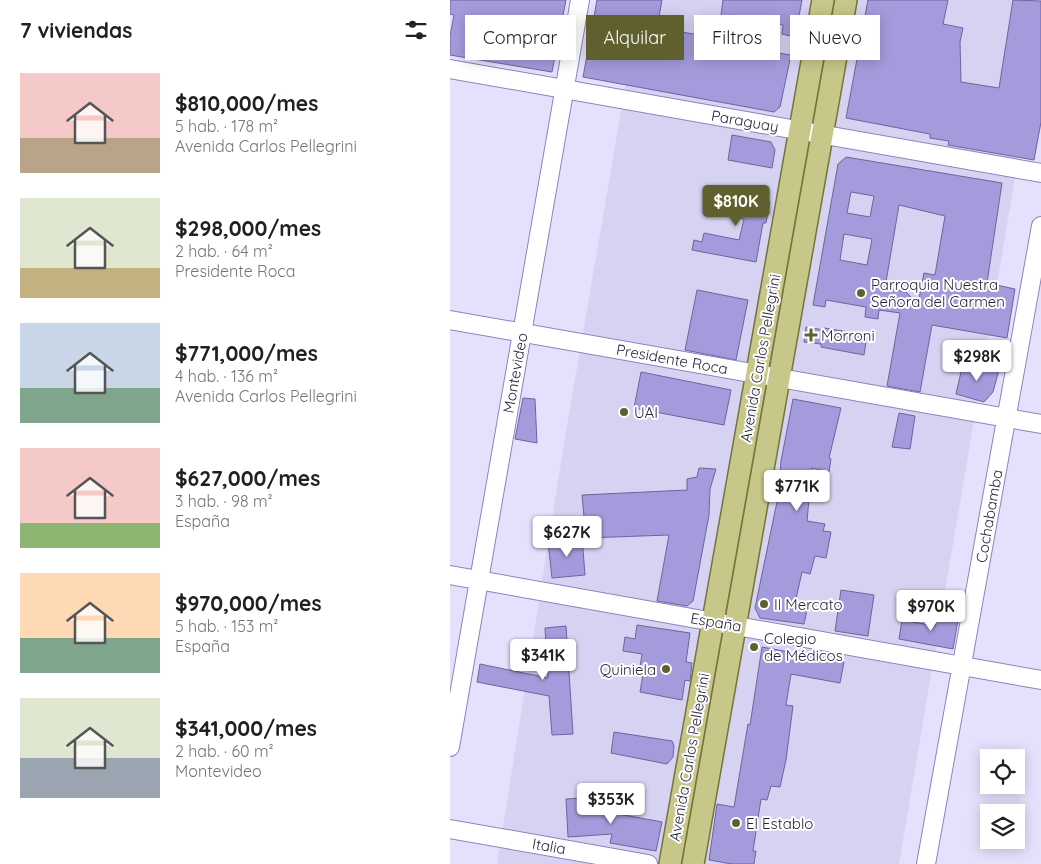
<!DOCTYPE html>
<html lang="es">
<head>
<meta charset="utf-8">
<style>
	:root { --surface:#fff; --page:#f6f6f6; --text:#202124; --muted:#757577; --accent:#5f602d }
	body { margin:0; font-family:Quicksand,sans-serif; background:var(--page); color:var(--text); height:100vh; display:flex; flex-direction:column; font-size:19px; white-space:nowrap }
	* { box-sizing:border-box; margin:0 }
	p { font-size:16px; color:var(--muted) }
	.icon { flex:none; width:28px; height:28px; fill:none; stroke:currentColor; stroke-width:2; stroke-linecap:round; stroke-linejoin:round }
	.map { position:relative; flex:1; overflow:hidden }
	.drawer { display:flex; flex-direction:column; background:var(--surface); width:450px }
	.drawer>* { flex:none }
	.guide { position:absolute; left:15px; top:15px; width:475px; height:45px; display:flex; gap:10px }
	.tools { position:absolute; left:530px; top:749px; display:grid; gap:10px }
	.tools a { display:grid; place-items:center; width:45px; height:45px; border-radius:0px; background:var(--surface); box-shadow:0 2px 12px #0003; font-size:25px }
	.price { position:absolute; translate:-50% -42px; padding:0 11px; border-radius:5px; background:#fff; color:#222; font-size:16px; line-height:32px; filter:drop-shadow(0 1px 2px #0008) }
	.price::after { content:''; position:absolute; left:50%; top:30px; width:15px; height:11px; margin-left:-8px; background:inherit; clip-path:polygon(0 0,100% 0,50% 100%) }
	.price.selected { background:var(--accent); color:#fff }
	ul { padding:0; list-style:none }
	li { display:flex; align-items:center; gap:15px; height:125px; padding:0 20px }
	li span { display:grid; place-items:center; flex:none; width:140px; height:100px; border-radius:0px; color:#555 }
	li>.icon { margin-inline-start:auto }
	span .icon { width:60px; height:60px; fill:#fffc; stroke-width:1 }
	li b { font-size:21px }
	h2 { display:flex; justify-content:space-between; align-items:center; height:60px; padding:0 20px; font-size:21px }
	.pill { padding:0 18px; border-radius:0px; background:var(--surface); box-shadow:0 2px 12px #0003; font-size:18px; line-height:45px }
	.pill.selected { background:var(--accent); color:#fff }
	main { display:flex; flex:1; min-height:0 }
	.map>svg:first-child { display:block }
	.built { fill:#d5d3f1 }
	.building { fill:#a39bdb; stroke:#6c649f; fill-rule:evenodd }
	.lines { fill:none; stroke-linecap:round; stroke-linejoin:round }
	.minor-casing { stroke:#8b83c1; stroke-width:20 }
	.major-casing { stroke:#76743a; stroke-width:24 }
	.minor { stroke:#fff; stroke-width:18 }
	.major { stroke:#c7c789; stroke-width:21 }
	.poi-dot { fill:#5f602d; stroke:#fff; stroke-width:2 }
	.labels { text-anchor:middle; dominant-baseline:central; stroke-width:4; stroke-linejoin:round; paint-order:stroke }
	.street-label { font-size:15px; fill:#231f38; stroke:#fff }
	.poi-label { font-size:15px; fill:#231f38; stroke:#fff; text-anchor:start }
</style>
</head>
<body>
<main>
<section class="drawer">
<h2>7 viviendas<svg class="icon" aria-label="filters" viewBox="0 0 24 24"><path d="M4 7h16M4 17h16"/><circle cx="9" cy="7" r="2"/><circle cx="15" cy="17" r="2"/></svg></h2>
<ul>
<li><span style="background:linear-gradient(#f6c9c9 65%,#b9a48a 0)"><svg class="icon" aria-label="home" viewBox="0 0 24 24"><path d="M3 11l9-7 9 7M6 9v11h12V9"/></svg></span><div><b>$810,000/mes</b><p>5 hab. · 178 m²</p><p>Avenida Carlos Pellegrini</p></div></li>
<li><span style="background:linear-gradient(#dfe7d0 70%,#c2b280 0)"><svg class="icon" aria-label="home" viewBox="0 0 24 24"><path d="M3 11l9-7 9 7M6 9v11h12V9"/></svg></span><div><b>$298,000/mes</b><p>2 hab. · 64 m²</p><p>Presidente Roca</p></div></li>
<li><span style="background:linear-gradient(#c9d6e8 65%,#7fa58c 0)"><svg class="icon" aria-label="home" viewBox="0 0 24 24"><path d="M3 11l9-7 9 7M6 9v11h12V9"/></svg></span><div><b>$771,000/mes</b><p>4 hab. · 136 m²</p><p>Avenida Carlos Pellegrini</p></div></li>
<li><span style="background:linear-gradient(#f6c9c9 75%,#8fb573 0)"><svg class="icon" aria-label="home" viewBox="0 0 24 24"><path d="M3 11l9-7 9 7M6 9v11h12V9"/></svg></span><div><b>$627,000/mes</b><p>3 hab. · 98 m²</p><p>España</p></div></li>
<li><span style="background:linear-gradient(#ffd9b3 65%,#7fa58c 0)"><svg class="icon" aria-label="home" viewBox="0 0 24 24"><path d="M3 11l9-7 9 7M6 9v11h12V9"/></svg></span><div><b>$970,000/mes</b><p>5 hab. · 153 m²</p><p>España</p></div></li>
<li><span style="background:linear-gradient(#dfe7d0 60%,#9aa5b1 0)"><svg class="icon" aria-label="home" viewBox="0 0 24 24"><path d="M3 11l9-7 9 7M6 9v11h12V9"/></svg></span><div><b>$341,000/mes</b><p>2 hab. · 60 m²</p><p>Montevideo</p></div></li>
</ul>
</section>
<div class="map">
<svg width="591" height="864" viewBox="0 0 591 864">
	<rect width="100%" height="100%" fill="#e3e1fc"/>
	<path class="built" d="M190,0H591V23L449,864H47L114,444Z"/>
	<g class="building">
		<path d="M0,0H116L102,72L0,55V36L4,15L0,14Z"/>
		<path d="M147,0H212L207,28L268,38L273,0H352L345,37L332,34L333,25L316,22L314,26L302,24V19L283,15L280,46L341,55L330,107L324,112L133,77Z"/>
		<path d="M418,0H498L493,24L513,28L510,42L511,82L549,88L563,0L591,1V122L584,160L498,145L499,141L480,138V134L396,118Z"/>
		<path d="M282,135L321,142L325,150L322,168L278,160Z"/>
		<path d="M396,157L552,183L537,283L565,289L557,338L482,325L470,392L437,386L450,313L429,310L428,319L415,317L416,307L376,300L375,307L363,305L388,164ZM401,192L424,196L420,217L397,213ZM449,205L495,216L485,275L474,273L468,304L456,292L435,288ZM394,234L422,239L417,265L390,260Z"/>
		<path d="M261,191L320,202L316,223H313L306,262L242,250L244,240L252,242L254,233L289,240L294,219L257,213Z"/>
		<path d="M247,290L298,300L286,360L235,350Z"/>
		<path d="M356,327L374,330V328L417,335L414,355L371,347V344L354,342Z"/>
		<path d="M513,363L549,370L543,392L534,402L506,394Z"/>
		<path d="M191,372L281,390L274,425L184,408Z"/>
		<path d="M73,398L85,399L87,443L65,439Z"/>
		<path d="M343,399L391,408L379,458L381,459L379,472L362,468L357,521L375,524L373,531L381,532L376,558L365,556L360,574L352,572L345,603L358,605L354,624L310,618L305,608L328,497L331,461Z"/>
		<path d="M449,413L465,416L460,449L442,447Z"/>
		<path d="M249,468L266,469L260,489L259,515L243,601L237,606L207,601L219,535L136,538L132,495L237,490V479L247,477Z"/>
		<path d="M132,537L135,575L102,578L98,541Z"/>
		<path d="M391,590L424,595L418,636L385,631Z"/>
		<path d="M486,616L508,620L503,649L449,639L452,620L485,626Z"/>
		<path d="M187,625L240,633L236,662L242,663L240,681L235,680L232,700L190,692L193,674L189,673L192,654L173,651L175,637L185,639Z"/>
		<path d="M116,626L123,734L102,735L99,696L27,682L30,664L98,678L95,628Z"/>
		<path d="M312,647L394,662L390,683L341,674L336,705L343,706L336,760L330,787L321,786L317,800L311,799L303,851H306L304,864H282L259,860L267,804L284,807L298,724L300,725Z"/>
		<path d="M164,732L222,741L224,746L223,757L217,764L161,753Z"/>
		<path d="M151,797L152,811L212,822L206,851L160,843L162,834L118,837L116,799Z"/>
	</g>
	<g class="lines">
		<g class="minor-casing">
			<g id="minor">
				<path d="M0,69L591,173"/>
				<path d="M0,320L591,424"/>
				<path d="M0,575L591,680"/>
				<path d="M0,747L130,0"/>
				<path d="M0,829L198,864"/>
				<path d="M476,864L591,226"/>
			</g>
		</g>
		<g class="major-casing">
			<g id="major">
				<path d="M220,864L373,0"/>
				<path d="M243,864L396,0"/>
			</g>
		</g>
		<use href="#minor" class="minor"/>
		<use href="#major" class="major"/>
	</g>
	<g class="poi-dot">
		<circle cx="411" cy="293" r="5"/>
		<path d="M358.5 327.5h5v5h5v5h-5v5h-5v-5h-5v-5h5z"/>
		<circle cx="174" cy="412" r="5"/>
		<circle cx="314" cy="604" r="5"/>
		<circle cx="304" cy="647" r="5"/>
		<circle cx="216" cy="669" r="5"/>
		<circle cx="286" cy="823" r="5"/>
	</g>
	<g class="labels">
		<g class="street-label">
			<text transform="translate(295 121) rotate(10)">Paraguay</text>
			<text transform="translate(310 358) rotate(-80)">Avenida Carlos Pellegrini</text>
			<text transform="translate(222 359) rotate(10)">Presidente Roca</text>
			<text transform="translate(65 373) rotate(-80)">Montevideo</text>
			<text transform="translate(539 516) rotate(-80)">Cochabamba</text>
			<text transform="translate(266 622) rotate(10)">España</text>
			<text transform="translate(239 757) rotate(-80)">Avenida Carlos Pellegrini</text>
			<text transform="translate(99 846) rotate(10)">Italia</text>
		</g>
		<g class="poi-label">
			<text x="421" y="284">Parroquia Nuestra<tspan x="421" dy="17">Señora del Carmen</tspan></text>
			<text x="371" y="335">Morroni</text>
			<text x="184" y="412">UAI</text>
			<text x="324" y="604">Il Mercato</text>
			<text x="314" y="638">Colegio<tspan x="314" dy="17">de Médicos</tspan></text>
			<text x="206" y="669" text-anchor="end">Quiniela</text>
			<text x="296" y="823">El Establo</text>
		</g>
	</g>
</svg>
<div class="tools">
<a><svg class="icon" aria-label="locate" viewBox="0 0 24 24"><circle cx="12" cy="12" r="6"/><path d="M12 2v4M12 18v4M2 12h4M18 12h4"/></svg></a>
<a><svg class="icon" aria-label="layers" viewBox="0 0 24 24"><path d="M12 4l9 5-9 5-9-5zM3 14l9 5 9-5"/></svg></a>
</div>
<b class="price selected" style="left:286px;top:227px">$810K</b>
<b class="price" style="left:527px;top:382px">$298K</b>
<b class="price" style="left:347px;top:512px">$771K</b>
<b class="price" style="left:117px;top:558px">$627K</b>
<b class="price" style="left:481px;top:632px">$970K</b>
<b class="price" style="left:93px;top:681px">$341K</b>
<b class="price" style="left:161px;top:825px">$353K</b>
<div class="guide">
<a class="pill">Comprar</a>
<a class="pill selected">Alquilar</a>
<a class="pill">Filtros</a>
<a class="pill">Nuevo</a>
</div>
</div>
</main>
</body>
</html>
